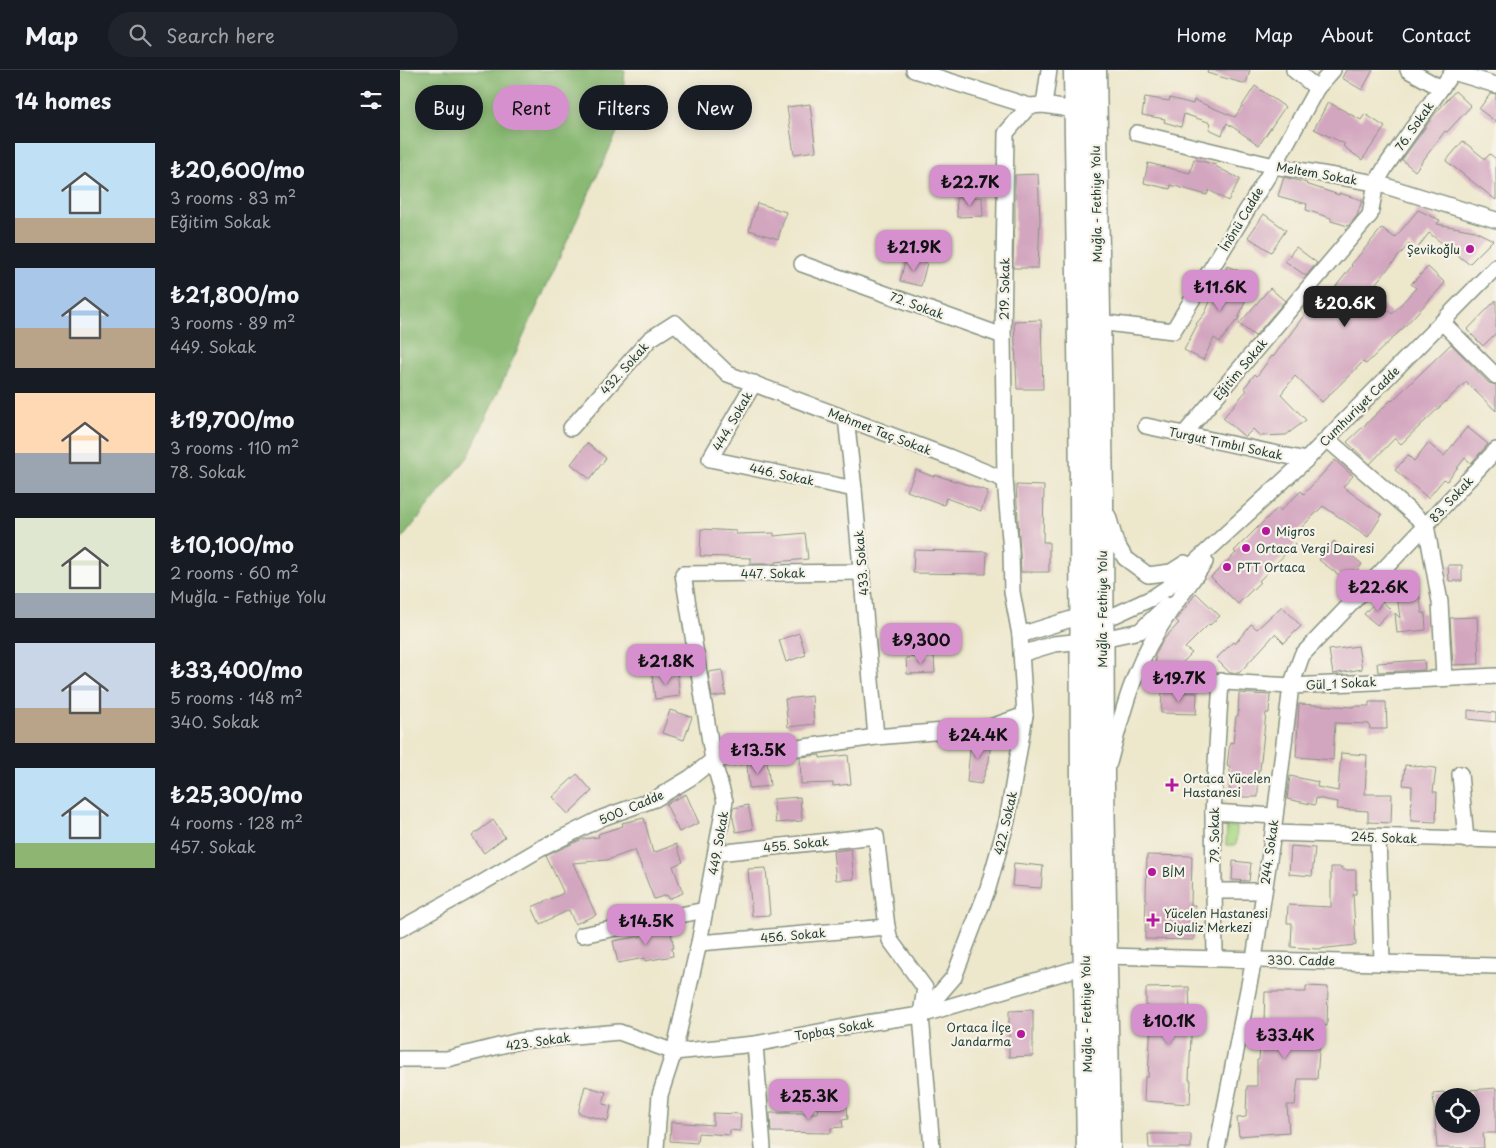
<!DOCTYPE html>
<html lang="en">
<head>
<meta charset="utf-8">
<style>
	:root { --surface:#171b24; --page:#20242c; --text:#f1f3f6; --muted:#9ea1a6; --line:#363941; --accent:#d690ce }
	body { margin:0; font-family:"Playpen Sans",sans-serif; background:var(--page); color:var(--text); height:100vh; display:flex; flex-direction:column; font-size:19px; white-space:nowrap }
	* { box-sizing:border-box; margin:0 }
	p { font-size:16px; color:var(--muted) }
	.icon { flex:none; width:28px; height:28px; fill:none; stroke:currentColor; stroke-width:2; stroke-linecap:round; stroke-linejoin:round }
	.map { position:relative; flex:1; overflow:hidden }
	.panel { display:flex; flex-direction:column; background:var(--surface); width:400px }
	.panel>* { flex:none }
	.hud { position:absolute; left:15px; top:15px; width:475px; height:45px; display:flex; gap:10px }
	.fabs { position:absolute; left:1035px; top:1018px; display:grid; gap:10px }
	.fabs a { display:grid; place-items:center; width:45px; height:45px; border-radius:50%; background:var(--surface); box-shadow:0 2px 12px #0003; font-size:25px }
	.price { position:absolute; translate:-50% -42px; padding:0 11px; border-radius:10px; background:var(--accent); color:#111; font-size:16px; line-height:32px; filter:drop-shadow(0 1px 2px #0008) }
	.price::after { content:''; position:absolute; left:50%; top:30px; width:15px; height:11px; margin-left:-8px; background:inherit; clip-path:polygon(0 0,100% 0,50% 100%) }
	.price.current { background:#222; color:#fff }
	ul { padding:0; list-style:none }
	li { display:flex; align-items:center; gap:15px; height:125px; padding:0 15px }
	li span { display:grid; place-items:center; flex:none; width:140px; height:100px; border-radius:0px; color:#555 }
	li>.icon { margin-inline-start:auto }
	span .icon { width:60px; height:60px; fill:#fffc; stroke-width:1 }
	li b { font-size:21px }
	h2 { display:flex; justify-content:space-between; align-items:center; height:60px; padding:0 15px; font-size:21px }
	.tag { padding:0 18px; border-radius:22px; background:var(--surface); box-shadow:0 2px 12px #0003; font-size:18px; line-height:45px }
	.tag.current { background:var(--accent); color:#111 }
	header { display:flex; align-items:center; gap:30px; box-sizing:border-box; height:70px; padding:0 25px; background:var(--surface); border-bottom:1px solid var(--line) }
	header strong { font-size:24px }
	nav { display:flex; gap:28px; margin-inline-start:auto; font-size:18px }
	.search { width:350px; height:45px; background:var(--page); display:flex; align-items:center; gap:12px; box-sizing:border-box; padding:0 18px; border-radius:28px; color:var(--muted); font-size:19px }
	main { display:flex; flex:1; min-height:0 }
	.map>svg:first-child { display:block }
	.green { fill:#acd986; stroke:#668b5d }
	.forest { fill:#89b973; stroke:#547b54 }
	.building { fill:#d3a6bf }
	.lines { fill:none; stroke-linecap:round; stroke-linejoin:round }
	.minor-casing { stroke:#869280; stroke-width:18 }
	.highway-casing { stroke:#869280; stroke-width:25 }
	.minor { stroke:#fff; stroke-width:15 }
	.highway { stroke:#fff; stroke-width:22 }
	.poi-dot { fill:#b5179e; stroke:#f7f3e8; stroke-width:2 }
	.labels { text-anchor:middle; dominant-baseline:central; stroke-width:4.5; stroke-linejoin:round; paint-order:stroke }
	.street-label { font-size:12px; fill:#1f3d34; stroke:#f7f3e8 }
	.poi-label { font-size:12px; fill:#1f3d34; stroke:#f7f3e8; text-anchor:start }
</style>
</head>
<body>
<header>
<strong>Map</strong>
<div class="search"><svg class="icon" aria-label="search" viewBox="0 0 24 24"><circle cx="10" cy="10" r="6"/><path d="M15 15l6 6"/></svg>Search here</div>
<nav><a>Home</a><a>Map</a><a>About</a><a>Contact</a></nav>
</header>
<main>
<section class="panel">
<h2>14 homes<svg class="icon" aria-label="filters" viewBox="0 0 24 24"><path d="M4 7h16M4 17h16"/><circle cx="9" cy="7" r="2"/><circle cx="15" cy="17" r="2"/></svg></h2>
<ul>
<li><span style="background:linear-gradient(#bfe0f5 75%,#b9a48a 0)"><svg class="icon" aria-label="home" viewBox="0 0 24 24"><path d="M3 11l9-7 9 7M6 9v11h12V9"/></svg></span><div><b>₺20,600/mo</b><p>3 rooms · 83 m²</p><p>Eğitim Sokak</p></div></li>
<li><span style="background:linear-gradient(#a9c7e8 60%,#b9a48a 0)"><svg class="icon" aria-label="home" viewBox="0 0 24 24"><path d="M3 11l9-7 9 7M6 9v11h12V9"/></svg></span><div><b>₺21,800/mo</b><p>3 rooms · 89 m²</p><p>449. Sokak</p></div></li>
<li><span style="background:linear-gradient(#ffd9b3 60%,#9aa5b1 0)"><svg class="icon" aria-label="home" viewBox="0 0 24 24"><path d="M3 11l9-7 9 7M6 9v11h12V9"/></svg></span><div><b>₺19,700/mo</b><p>3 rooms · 110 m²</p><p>78. Sokak</p></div></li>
<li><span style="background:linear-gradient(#dfe7d0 75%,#9aa5b1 0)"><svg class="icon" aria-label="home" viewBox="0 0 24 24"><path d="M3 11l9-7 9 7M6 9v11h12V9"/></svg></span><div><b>₺10,100/mo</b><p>2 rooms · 60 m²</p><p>Muğla - Fethiye Yolu</p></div></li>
<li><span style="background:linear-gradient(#c9d6e8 65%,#b9a48a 0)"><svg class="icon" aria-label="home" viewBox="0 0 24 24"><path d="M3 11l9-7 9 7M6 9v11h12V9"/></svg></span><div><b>₺33,400/mo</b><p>5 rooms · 148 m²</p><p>340. Sokak</p></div></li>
<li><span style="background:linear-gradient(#bfe0f5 75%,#8fb573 0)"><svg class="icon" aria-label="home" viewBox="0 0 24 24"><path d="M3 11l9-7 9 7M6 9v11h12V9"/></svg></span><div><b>₺25,300/mo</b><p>4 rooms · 128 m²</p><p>457. Sokak</p></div></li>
</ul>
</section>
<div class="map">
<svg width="1096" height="1078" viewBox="0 0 1096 1078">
	<rect width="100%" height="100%" fill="#f7f3e8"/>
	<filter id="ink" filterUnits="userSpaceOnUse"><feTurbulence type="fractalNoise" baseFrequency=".02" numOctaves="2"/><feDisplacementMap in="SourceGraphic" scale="10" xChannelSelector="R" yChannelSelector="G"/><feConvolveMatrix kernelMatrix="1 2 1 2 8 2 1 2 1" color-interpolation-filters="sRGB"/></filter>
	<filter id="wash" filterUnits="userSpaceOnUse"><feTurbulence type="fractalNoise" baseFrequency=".0096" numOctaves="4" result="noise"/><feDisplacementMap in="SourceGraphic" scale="20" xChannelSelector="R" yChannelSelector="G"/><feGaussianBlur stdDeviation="1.12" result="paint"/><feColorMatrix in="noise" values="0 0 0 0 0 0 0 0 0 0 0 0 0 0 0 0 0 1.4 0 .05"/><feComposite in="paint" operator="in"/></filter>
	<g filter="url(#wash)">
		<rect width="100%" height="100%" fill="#ede7cc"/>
		<path class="green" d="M827,756L837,757L836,775H826Z"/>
		<path class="forest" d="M0,0H225L220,56L68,387L0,471Z"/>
		<g id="blocks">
			<g class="building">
				<path d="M808,0H850L846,14L807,3Z"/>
				<path d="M946,0H973L962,20L942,8Z"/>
				<path d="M855,16L885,37L859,75L827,53L822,65L809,59L811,53L784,44L781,57L764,52L765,49L742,45L745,27L769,31L770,28L793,34L794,30L835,47Z"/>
				<path d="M1055,21L1071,36L1047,62L1045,61L1015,101L1002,90L1034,45Z"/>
				<path d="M1091,23L1096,24V52L1079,39Z"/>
				<path d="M928,32L961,50L965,44L985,57L962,90L943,76L945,74L914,59Z"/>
				<path d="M410,34L416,81L394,84L387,37Z"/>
				<path d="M1063,71L1085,89L1090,84L1096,89V130L1046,91Z"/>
				<path d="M794,89L816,95L815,96L840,109L828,131L809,120L807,125L771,115L770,119L744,113L748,93L790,103Z"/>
				<path d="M638,104L640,150L638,198H613L614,158H615V105Z"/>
				<path d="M884,107L907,113L906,114L939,125V123L962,130L957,146L948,156L931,151V148L906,140L907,134L878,126Z"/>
				<path d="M582,127L583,146L557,147L556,128Z"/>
				<path d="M357,133L386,142L378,169L349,160Z"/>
				<path d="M1018,140L1040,150L1037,154L1075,161L1093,170L1069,194L1029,163L1016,180L1009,174L969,221L992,244L1016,218L1011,214L1028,197L1045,213L1004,257L966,294L963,292L922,332L895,306L881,324L906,350L886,365L860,366L853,359L845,367L823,348L847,320L844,318L855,304L857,306L872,286L873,287L906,243L908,245L926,223L929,225L952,196L951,195L982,158L995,168Z"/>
				<path d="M864,144L886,160L871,182L848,167Z"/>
				<path d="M896,177L917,193L906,206L885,191Z"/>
				<path d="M506,188L527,193L521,216L500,211Z"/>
				<path d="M827,196L854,207L847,217L850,219L837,252L836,251L820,272L814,268L803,290L784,280L797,255L796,254L805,243L815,220L817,221Z"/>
				<path d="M870,218L885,231L855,266L839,254Z"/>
				<path d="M1096,230V263L1083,276L1067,260Z"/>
				<path d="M641,250L643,319H617L614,251Z"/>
				<path d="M1051,274L1089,313L1096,315V341L1066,312L1001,374L995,368L970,394L947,372L991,330L992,331Z"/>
				<path d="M1067,357L1088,374L1071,393L1065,388L1047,411L1044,409L1028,428L995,400L1008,385L1014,391L1028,373L1044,386Z"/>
				<path d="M187,373L206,388L190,409L171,394Z"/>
				<path d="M935,390L953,406L943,417L982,445L968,467L923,436L890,469L895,474L859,511L860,512L838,534L811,507L836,483L834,481L868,447L878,438L880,441L901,421L904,424Z"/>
				<path d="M516,400L534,407L535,405L588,421L581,441L546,428L544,435L507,421Z"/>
				<path d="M616,415L644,416L643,472H649V502H621Z"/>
				<path d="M301,459L336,461V464L374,463V466L405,463L408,489L375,492V494H351V488L300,486Z"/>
				<path d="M934,471L962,494L948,512L919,490Z"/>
				<path d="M514,480L587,482L586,504L513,503Z"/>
				<path d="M1048,495H1062V511H1049Z"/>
				<path d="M1018,516L1022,543H1025L1026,560L997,563L995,543L1000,548L996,519Z"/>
				<path d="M796,523L820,546L810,555L809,554L785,578L792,583L775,600L756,601L755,585L757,582L763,570L779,553L776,550Z"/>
				<path d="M979,528L991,540L977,555L964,544Z"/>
				<path d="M882,536L901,556L884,573L875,564L839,603H830L816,589L833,572L835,574L851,554L857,559Z"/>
				<path d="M1077,547L1079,594L1053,595L1050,548Z"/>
				<path d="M399,563L406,585L386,592L379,570Z"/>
				<path d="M958,576L962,599L933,604L929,580Z"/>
				<path d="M534,586L535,603L507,604L506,588Z"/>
				<path d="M1024,590L1025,600L978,602L977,593Z"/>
				<path d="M322,600L326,625L312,627L308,602Z"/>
				<path d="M277,602L280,626L255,629L252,605Z"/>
				<path d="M762,622L797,623L796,644L761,643Z"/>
				<path d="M839,623L870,625L869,643H866L860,700H858V727H830V697L827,696L830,672L833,673L836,646H838Z"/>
				<path d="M412,626L414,654L388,657L385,629Z"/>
				<path d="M969,632H986L987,659H970L969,654L935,653L933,690L896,687L899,634L953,637V636H969Z"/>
				<path d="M270,640L292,647L284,670L262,663Z"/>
				<path d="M1068,640L1096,643V652L1068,649Z"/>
				<path d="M571,669L591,670L589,691L581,714L567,712Z"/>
				<path d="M941,683L967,685L965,724H992L991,753L968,752V741L937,739L938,732L916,728L915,735L887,729L890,706L918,712L917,717L938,721Z"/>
				<path d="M420,685V688L448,685L451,714L433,716V713L401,714L400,687Z"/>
				<path d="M367,692L370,716L349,718L347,695Z"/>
				<path d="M1005,695L1036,698L1033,722H1037L1036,752L1011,751L1012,716L1003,715Z"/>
				<path d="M177,704L192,721L168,744L152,727Z"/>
				<path d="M286,724L299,753L279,762L266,734Z"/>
				<path d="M400,727L402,751L376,753L373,729Z"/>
				<path d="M348,735L353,759L336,762L332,744L333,738Z"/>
				<path d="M244,748L253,783L276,774L283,792L273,796L283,823L268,829L267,825L254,829L235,780L207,790L173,793L196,845L175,854L169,840L140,854L132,837L162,824L163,821L146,786L182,769L199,767L198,764L223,756L222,753Z"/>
				<path d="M93,750L105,767L84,783L72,766Z"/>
				<path d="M891,776L915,778L912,806L889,804Z"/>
				<path d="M451,779L454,809L436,810L433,781Z"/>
				<path d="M747,785L792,786L791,835H795L794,870L745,869Z"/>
				<path d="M833,791L851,793L849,811L832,810Z"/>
				<path d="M614,793L643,796L641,818L612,816Z"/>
				<path d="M931,797H942V800H956V824H953L956,875L918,879L891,877L892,853H887L888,835L931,837Z"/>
				<path d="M366,798L370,845L352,846L348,799Z"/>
				<path d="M270,857L274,878H272L273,886L245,891V888L218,893L213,871L241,866L240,863Z"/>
				<path d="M906,916L928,917L927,956L921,955L917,1009H898L895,1035H887L889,1062L839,1066L837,1048L846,1047L847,1016H857V990H859L861,966L905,970L906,951H864L865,922H906Z"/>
				<path d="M789,917L791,967L789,1010H791L790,1034L744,1031L745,1007H748L751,950H746V918Z"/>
				<path d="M633,940V986L609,987V941Z"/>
				<path d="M185,1016L206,1022L203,1034L211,1036L208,1051L178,1043Z"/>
				<path d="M1096,1018V1063H1083L1084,1078H1037L1033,1023L1044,1022V1058L1071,1056V1020Z"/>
				<path d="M447,1036L448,1049L442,1050L443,1057L431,1058V1063L371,1062L370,1043H418L417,1038Z"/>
				<path d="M313,1043L341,1044L340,1061L330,1060V1065L298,1063L297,1073L270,1071L271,1052L313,1055Z"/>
				<path d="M748,1064H791V1078H749Z"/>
			</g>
		</g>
	</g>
	<g filter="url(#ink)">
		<use href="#blocks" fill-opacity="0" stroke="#869280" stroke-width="1"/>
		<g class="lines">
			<g class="minor-casing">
				<g id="minor">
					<path d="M514,0L629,36L644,35L675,40"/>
					<path d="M894,0L917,18"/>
					<path d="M1008,0L1041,18"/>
					<path d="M1053,2L1096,15"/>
					<path d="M644,35L649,0"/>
					<path d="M737,63L874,96L976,113L1096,150"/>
					<path d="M402,194L603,266"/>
					<path d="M698,252L773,261L874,96L917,18L933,0"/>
					<path d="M1042,252L1096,306"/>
					<path d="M354,313L310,389L454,419"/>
					<path d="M446,348L454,419L476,667"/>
					<path d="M746,356L906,390"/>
					<path d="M171,358L250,269L275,253L328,304L549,387L605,410"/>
					<path d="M785,363L970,145L976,113L986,96L1054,0"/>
					<path d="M927,369L1026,455L902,585L891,616L1096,606"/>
					<path d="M708,446L716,473L725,488L748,505L771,502L785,493"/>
					<path d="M620,565L681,546L715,545L752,528L767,518L906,390L1096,197"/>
					<path d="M621,584L654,574L702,569L740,561L767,535"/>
					<path d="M1044,607L1040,532L1026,455L1096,380"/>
					<path d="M775,609L891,616L873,763L854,889L817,1078"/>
					<path d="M709,693C721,648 732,602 757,562C771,538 789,515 805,492"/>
					<path d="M1060,704L1066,770"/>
					<path d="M813,742L874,746"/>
					<path d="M873,763L1096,770"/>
					<path d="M978,767L982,892"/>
					<path d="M317,783L476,766L487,857L490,870L525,918L521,944"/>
					<path d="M815,821H864"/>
					<path d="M0,859L63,824L140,779L202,748L255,729L290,708L313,690L476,667L590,657L625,645"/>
					<path d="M182,865L305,840"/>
					<path d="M299,873L487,857"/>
					<path d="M705,886L1096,896"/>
					<path d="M815,888L813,742L821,611"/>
					<path d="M355,974L363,1078"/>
					<path d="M0,989H47L119,971L219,962L274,982L299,873L325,731L313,690L283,504L462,502"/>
					<path d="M256,1078L260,1025L274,982L355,974L466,953L521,945L685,896"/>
					<path d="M532,1078L521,945L554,907L588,818L607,751L625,645L620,565L612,522L611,481L605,410L603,266L606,63L629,36"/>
				</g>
			</g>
			<g class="highway-casing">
				<g id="highway">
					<path d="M675,0L681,409L682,734L688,1078"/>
					<path d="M695,0L702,424L703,714L709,1078"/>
				</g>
			</g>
			<use href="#minor" class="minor"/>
			<use href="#highway" class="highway"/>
		</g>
	</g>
	<g class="poi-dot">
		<circle cx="1070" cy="179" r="5"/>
		<circle cx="866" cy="461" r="5"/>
		<circle cx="846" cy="478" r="5"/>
		<circle cx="827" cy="497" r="5"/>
		<path d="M769.5 707.5h5v5h5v5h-5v5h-5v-5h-5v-5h5z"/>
		<circle cx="752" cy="802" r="5"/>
		<path d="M750.5 842.5h5v5h5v5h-5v5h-5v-5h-5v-5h5z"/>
		<circle cx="621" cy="964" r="5"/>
	</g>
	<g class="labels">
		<g class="street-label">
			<text transform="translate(1014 56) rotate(-55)">76. Sokak</text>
			<text transform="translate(917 103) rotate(10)">Meltem Sokak</text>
			<text transform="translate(696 134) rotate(-91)">Muğla - Fethiye Yolu</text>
			<text transform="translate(841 149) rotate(-59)">İnönü Cadde</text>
			<text transform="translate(604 219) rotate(-89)">219. Sokak</text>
			<text transform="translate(517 235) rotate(20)">72. Sokak</text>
			<text transform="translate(224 298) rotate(-48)">432. Sokak</text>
			<text transform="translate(840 299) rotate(-50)">Eğitim Sokak</text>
			<text transform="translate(959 336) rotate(-45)">Cumhuriyet Cadde</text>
			<text transform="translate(332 351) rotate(-60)">444. Sokak</text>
			<text transform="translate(480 361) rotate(21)">Mehmet Taç Sokak</text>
			<text transform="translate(826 373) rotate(12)">Turgut Tımbıl Sokak</text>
			<text transform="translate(382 404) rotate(12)">446. Sokak</text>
			<text transform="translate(1051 429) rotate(-47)">83. Sokak</text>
			<text transform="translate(461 493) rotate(-95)">433. Sokak</text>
			<text transform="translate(373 503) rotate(-1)">447. Sokak</text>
			<text transform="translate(702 539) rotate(-90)">Muğla - Fethiye Yolu</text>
			<text transform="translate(941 613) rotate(-3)">Gül_1 Sokak</text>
			<text transform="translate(231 737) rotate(-23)">500. Cadde</text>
			<text transform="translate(605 753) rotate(-77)">422. Sokak</text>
			<text transform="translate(814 765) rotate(-90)">79. Sokak</text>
			<text transform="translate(984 767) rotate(2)">245. Sokak</text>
			<text transform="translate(318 773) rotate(-80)">449. Sokak</text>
			<text transform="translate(396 774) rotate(-6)">455. Sokak</text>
			<text transform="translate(869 782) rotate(-82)">244. Sokak</text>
			<text transform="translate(393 865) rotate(-5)">456. Sokak</text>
			<text transform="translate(901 890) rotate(1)">330. Cadde</text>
			<text transform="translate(686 944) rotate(-91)">Muğla - Fethiye Yolu</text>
			<text transform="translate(434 959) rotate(-10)">Topbaş Sokak</text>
			<text transform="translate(138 971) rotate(-8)">423. Sokak</text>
		</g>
		<g class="poi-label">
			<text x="1060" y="179" text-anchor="end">Şevikoğlu</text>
			<text x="876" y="461">Migros</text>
			<text x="856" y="478">Ortaca Vergi Dairesi</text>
			<text x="837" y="497">PTT Ortaca</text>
			<text x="783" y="708">Ortaca Yücelen<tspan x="783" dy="14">Hastanesi</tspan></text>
			<text x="762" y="802">BİM</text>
			<text x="764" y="843">Yücelen Hastanesi<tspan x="764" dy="14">Diyaliz Merkezi</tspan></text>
			<text x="611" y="957" text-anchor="end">Ortaca İlçe<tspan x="611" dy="14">Jandarma</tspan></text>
		</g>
	</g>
</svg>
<div class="fabs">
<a><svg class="icon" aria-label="locate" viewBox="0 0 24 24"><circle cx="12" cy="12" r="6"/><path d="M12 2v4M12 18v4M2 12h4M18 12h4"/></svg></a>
</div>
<b class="price" style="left:570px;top:137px">₺22.7K</b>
<b class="price" style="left:514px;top:202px">₺21.9K</b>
<b class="price" style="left:820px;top:242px">₺11.6K</b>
<b class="price current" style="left:945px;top:258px">₺20.6K</b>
<b class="price" style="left:978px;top:542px">₺22.6K</b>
<b class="price" style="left:521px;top:595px">₺9,300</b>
<b class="price" style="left:266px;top:616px">₺21.8K</b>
<b class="price" style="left:779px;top:633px">₺19.7K</b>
<b class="price" style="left:578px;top:690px">₺24.4K</b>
<b class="price" style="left:358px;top:705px">₺13.5K</b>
<b class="price" style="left:246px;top:876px">₺14.5K</b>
<b class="price" style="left:769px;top:976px">₺10.1K</b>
<b class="price" style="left:885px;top:990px">₺33.4K</b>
<b class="price" style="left:409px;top:1051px">₺25.3K</b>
<div class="hud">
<a class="tag">Buy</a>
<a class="tag current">Rent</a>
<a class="tag">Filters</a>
<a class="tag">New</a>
</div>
</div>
</main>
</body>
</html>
